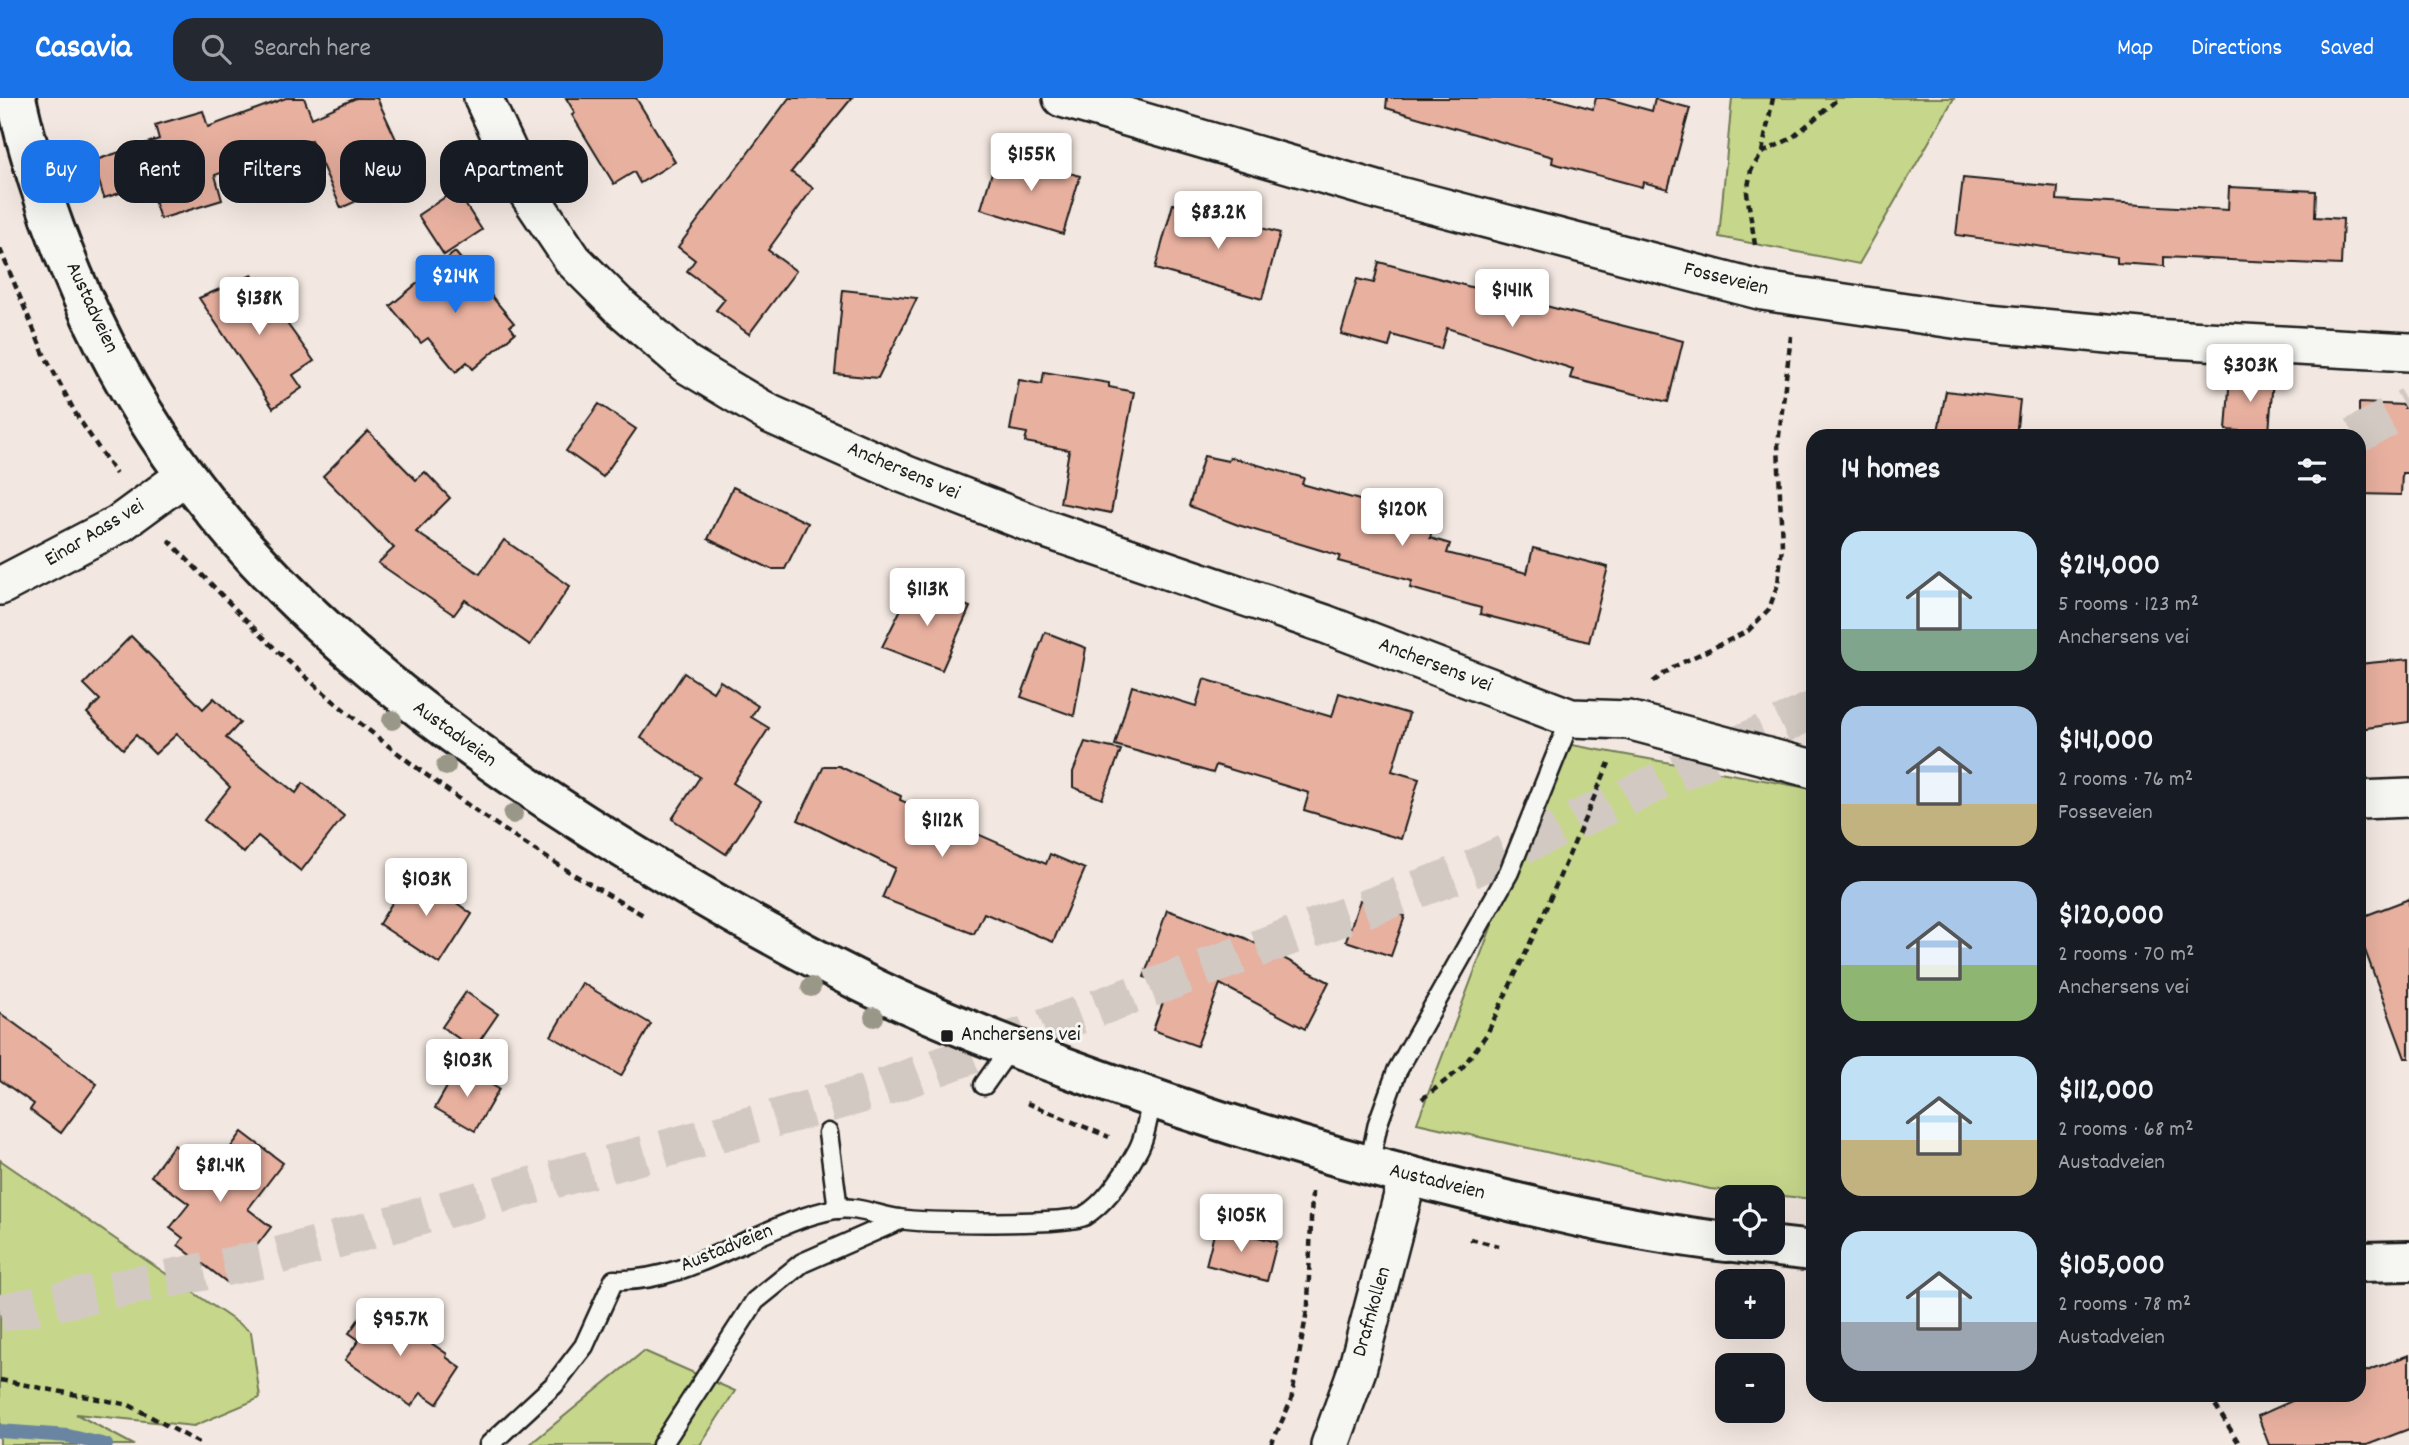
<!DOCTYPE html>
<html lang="en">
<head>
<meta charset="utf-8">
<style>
	:root { --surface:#171b24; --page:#242831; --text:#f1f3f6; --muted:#9ea1a6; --accent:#1a73e8 }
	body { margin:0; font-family:Dekko,sans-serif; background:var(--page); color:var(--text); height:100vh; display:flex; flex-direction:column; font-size:26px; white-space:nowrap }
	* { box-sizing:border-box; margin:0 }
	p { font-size:23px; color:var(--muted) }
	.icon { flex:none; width:38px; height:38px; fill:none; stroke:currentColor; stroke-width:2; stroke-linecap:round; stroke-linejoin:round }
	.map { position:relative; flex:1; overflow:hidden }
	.panel { position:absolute; left:1806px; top:331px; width:560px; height:973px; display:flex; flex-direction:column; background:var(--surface); border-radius:21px; box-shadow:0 7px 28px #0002 }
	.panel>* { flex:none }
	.guide { position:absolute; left:21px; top:42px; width:665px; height:63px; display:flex; gap:14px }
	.fabs { position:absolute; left:1715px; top:1087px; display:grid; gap:14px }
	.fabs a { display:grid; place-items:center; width:70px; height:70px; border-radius:14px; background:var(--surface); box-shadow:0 7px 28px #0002; font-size:35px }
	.price { position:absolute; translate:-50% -60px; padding:0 16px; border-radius:7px; background:#fff; color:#222; font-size:23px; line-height:46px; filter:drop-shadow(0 2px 4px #0008) }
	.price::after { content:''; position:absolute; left:50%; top:42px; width:21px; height:16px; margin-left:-10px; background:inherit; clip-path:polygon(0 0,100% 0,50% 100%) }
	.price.on { background:var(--accent); color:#fff }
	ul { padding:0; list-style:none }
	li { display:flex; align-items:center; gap:21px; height:175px; padding:0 35px }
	li span { display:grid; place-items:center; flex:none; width:196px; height:140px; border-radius:21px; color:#555 }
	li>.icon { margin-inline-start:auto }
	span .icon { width:84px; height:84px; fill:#fffc; stroke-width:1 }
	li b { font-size:30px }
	h2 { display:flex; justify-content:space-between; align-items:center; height:84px; padding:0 35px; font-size:30px }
	.pill { padding:0 24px; border-radius:21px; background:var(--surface); box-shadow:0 7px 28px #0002; font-size:24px; line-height:63px }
	.pill.on { background:var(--accent); color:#fff }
	header { display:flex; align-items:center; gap:42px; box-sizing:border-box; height:98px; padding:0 35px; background:var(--accent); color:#fff }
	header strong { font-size:33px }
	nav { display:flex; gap:38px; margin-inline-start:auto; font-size:24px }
	.search { width:490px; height:63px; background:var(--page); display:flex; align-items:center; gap:18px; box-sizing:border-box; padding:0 24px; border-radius:21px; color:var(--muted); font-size:26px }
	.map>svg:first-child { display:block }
	.green { fill:#c6d78c; stroke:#717a54; stroke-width:2 }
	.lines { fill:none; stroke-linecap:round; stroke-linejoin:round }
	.stream { stroke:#6a85a1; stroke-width:14 }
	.building { fill:#e8b09f; stroke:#1c1c1c; stroke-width:2 }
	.trunk-tunnel { stroke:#d3c9c3; stroke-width:38; stroke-dasharray:38 19; stroke-linecap:butt }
	.service-casing { stroke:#1c1c1c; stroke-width:23 }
	.minor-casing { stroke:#1c1c1c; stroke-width:42 }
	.secondary-casing { stroke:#1c1c1c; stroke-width:44 }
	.path { stroke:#1c1c1c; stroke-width:4.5; stroke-dasharray:7 5; stroke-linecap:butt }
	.service { stroke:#f6f6f2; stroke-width:18 }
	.minor { stroke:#f6f6f2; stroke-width:37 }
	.secondary { stroke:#f6f6f2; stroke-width:38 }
	.tree { fill:#999787 }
	.poi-dot { fill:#1c1c1c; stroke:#f6f6f2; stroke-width:2.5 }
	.labels { text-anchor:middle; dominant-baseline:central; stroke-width:6; stroke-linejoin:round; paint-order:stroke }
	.street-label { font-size:21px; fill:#1c1c1c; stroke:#f6f6f2 }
	.poi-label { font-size:21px; fill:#1c1c1c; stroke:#f6f6f2; text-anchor:start }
</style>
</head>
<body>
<header>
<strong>Casavia</strong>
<div class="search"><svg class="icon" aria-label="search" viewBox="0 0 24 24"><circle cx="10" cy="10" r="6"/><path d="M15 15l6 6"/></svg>Search here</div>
<nav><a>Map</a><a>Directions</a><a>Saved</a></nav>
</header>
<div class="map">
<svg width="2409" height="1347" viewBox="0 0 2409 1347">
	<rect width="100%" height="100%" fill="#f3e8e1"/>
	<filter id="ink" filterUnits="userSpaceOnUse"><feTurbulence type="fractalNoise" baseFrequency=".0143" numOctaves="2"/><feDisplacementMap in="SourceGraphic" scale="14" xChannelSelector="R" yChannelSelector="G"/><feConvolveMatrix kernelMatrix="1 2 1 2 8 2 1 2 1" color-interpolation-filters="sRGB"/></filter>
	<g filter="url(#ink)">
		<g class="green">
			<path d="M1732,0H1954L1859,166L1719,139Z"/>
			<path d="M1561,645L1813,691V1101L1710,1091L1417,1025Z"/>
			<path d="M0,1062L251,1234L260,1300L194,1328L76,1316L134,1347H0Z"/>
			<path d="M644,1253L735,1293L700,1347H529Z"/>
		</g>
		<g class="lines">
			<path class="stream" d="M0,1333L68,1338L106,1347"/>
		</g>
		<g class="building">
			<path d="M286,0H304L312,20L356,0H377L413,78L341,110L311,42L215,77L222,102L160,121L149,86L104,100L93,63L159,41L155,27L203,13L208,29Z"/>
			<path d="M566,0H636L675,64L640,85L634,74L614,86L572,17L575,15Z"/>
			<path d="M789,0H852L791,74L813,90L768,152L796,173L749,236L716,212L725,201L687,173L695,162L678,149Z"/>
			<path d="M1387,0H1553L1593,11L1596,0H1605L1652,13L1655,1L1690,10L1668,91L1643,84L1642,89L1552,65L1553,59L1386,10Z"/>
			<path d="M998,54L1080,78L1063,136L981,111Z"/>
			<path d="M1963,80L2058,89L2057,102L2228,112L2229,89L2316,93L2315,119L2343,121L2341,167L2164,159V168L2117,165V159L1956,137Z"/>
			<path d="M456,92L482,132L444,157L418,117Z"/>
			<path d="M1173,106L1280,135L1262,201L1155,171Z"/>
			<path d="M455,154L514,225L510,228L515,235L473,271L467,264L456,274L428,240L421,245L390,208Z"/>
			<path d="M1379,164L1489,194L1492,185L1544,201L1542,207L1683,243L1668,304L1570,280L1573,271L1447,230L1441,251L1392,237L1389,249L1341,236L1357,181L1374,185Z"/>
			<path d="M252,177L314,263L293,277L302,290L273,310L199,200Z"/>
			<path d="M843,192L917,200L878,280L835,276Z"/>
			<path d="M1044,274L1109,285V289L1134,294L1111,415L1060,405L1069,352L1025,344L1027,335L1010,332L1019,282L1042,286Z"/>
			<path d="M2230,277L2273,280L2269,335L2226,332Z"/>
			<path d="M1946,293L2020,302L2016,338H1937Z"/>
			<path d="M2359,305L2404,307V310H2409V375H2402L2401,397L2359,396Z"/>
			<path d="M599,306L636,331L603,379L566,353Z"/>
			<path d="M368,333L416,382L425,374L450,400L416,434L480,476L504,442L570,488L530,547L465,502L454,517L378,465L394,450L323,378Z"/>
			<path d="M1204,358L1228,363L1230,359L1304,380L1302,386L1435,423L1430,440L1450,446L1447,455L1527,475L1533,450L1608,469L1589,544L1480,516L1481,510L1410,490L1412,483L1338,463L1340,458L1238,427L1189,408Z"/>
			<path d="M733,389L808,425L785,471H771L708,441Z"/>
			<path d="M921,490L970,509L942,572L882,549L910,493L918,496Z"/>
			<path d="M1045,534L1086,550L1074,618L1021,599Z"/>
			<path d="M131,538L203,611L214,600L240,625L226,640L296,695L303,685L344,718L301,773L258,738L244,755L204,722L230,689L177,636L155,656L136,637L123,651L87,615L100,602L84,586Z"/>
			<path d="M2409,561V624L2359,631V566Z"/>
			<path d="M684,575L713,594L720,583L758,608L751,619L769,630L733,685L761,703L726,756L672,721L700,679L641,640Z"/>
			<path d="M1204,581L1332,619L1339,595L1409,616L1392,673L1419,681L1401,741L1304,712L1309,695L1216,667L1213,675L1115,647L1132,588L1196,608Z"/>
			<path d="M1085,644L1121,652L1102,701L1073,689V674Z"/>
			<path d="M824,668H839L901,698L900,702L1046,766L1050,756L1085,771L1053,844L984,815L974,836L882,800L895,770L798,722Z"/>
			<path d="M412,773L472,816L440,866L379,826Z"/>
			<path d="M2409,801V960H2405L2359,836V820Z"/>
			<path d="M1360,802L1405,818L1391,858L1346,843Z"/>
			<path d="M1167,812L1245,840L1329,884L1305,931L1220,886L1197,948L1153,932L1169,888L1144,879Z"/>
			<path d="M582,885L651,926L621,978L551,938Z"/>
			<path d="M466,894L498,916L474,951L442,929Z"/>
			<path d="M0,915L97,986L61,1035L30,1012L34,1006L0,982Z"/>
			<path d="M459,968L499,991L475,1033L435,1010Z"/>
			<path d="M242,1034L283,1065L248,1111L271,1129L228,1185L178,1147L183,1140L170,1130L189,1106L151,1078L174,1047L211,1076Z"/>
			<path d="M1216,1128L1277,1144L1267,1183L1206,1167Z"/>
			<path d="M371,1204L447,1256L446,1259L461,1270L437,1306L421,1295L411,1308L345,1262L359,1242L349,1235Z"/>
			<path d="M2409,1257V1331L2367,1347H2269L2258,1318L2305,1297H2359V1276Z"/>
		</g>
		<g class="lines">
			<g class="trunk-tunnel">
				<path d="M2355,338L2409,308"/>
				<path d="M0,1215L270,1160L874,993L1472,771L1813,612"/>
			</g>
			<g class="service-casing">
				<g id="service">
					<path d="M984,987L1011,949"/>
					<path d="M828,1035L838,1111"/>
					<path d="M1369,1068L1378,1025L1397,973L1509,774L1571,620"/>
					<path d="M489,1347L554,1287L584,1248L614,1182C690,1186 762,1124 836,1111C857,1108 878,1118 899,1121C923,1125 1067,1127 1084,1118C1106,1105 1126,1074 1138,1052C1146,1038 1148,1017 1152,1001"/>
					<path d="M662,1347L755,1203L802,1165L900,1122"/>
				</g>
			</g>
			<g class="minor-casing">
				<g id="minor">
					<path d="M483,0L526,92L573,162L619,208L686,266L770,316L904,376L1043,430L1325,526L1571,620L1628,622L1813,671"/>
					<path d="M1062,0L1380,93L1763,193L1967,223L2151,240L2409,254"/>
					<path d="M0,488L119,426L186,377"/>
					<path d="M2359,702L2409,700"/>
					<path d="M1330,1347L1357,1272L1408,1078"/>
				</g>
			</g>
			<g class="secondary-casing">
				<g id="secondary">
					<path d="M16,0C46,133 104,267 185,376C292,520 436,631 586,727C675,783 767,837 861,884C929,918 1002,946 1073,972C1187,1014 1300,1050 1417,1080C1520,1106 1622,1132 1727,1144"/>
					<path d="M1734,1144L1813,1153"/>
					<path d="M2359,1164L2409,1163"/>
				</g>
			</g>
			<g class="path">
				<path d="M1762,54L1773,0"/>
				<path d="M1755,147L1747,95L1751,72L1762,55L1792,40L1839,0"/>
				<path d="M0,151L43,254L77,318L116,376"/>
				<path d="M168,442C214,488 258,537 307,580C411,672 525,751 645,818"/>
				<path d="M1653,584L1673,569L1748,533L1769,511L1778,486L1782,448L1778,346L1791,238"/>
				<path d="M1422,1001L1462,970L1487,936L1540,824L1609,665"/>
				<path d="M1027,1005L1109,1039"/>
				<path d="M1470,1141L1499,1148"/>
				<path d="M0,1282L129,1307L203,1347"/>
				<path d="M2209,1297L2240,1347"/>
				<path d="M1271,1347L1291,1303L1308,1207L1312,1094"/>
			</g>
			<use href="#service" class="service"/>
			<use href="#minor" class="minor"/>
			<use href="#secondary" class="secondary"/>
		</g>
		<g class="tree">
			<circle cx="392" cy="622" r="10"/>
			<circle cx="446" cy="668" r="10"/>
			<circle cx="513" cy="716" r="10"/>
			<circle cx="811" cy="889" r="10"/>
			<circle cx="874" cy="919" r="10"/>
		</g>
	</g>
	<rect class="poi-dot" x="940" y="931" width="14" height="14" rx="3.5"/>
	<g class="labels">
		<g class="street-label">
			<text transform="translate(1726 182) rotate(14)">Fosseveien</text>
			<text transform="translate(91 210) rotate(65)">Austadveien</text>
			<text transform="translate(903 374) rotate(23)">Anchersens vei</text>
			<text transform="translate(95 436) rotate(-31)">Einar Aass vei</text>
			<text transform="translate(1435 568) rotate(21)">Anchersens vei</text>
			<text transform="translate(454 637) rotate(36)">Austadveien</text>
			<text transform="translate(1437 1085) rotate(14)">Austadveien</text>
			<text transform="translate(727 1151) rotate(-22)">Austadveien</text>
			<text transform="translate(1373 1214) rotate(-74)">Drafnkollen</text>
		</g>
		<g class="poi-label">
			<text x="961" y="938">Anchersens vei</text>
		</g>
	</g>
</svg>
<div class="fabs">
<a><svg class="icon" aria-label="locate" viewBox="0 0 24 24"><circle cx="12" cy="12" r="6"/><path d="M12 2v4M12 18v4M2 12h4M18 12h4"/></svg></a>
<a>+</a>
<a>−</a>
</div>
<b class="price" style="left:1031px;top:95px">$155K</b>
<b class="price" style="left:1218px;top:153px">$83.2K</b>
<b class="price on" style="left:455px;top:217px">$214K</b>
<b class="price" style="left:1512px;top:231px">$141K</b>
<b class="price" style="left:259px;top:239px">$138K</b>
<b class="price" style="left:2250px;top:306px">$303K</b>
<b class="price" style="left:1402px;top:450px">$120K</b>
<b class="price" style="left:927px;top:530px">$113K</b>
<b class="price" style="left:942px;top:761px">$112K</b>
<b class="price" style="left:426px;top:820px">$103K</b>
<b class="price" style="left:467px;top:1001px">$103K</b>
<b class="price" style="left:220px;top:1106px">$81.4K</b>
<b class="price" style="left:1241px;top:1156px">$105K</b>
<b class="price" style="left:400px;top:1260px">$95.7K</b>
<div class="guide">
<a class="pill on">Buy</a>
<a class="pill">Rent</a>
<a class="pill">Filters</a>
<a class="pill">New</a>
<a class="pill">Apartment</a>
</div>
<section class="panel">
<h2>14 homes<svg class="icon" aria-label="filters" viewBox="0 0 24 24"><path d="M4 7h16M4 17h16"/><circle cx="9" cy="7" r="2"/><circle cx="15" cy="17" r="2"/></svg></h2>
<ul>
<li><span style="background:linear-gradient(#bfe0f5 70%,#7fa58c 0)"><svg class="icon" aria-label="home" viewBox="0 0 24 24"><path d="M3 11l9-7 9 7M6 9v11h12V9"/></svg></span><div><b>$214,000</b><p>5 rooms · 123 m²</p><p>Anchersens vei</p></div></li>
<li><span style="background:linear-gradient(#a9c7e8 70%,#c2b280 0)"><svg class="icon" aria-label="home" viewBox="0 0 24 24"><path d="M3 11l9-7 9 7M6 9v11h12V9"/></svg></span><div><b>$141,000</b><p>2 rooms · 76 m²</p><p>Fosseveien</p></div></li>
<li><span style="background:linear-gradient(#a9c7e8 60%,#8fb573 0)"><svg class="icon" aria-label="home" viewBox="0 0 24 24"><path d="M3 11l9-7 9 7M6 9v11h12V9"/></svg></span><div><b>$120,000</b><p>2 rooms · 70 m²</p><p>Anchersens vei</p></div></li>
<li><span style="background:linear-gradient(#bfe0f5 60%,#c2b280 0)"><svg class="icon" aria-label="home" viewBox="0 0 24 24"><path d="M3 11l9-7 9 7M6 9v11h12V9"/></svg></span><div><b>$112,000</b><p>2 rooms · 68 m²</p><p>Austadveien</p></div></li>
<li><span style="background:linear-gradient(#bfe0f5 65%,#9aa5b1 0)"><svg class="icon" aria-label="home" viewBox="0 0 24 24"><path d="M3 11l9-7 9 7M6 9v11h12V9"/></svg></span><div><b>$105,000</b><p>2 rooms · 78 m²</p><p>Austadveien</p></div></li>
</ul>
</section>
</div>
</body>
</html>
